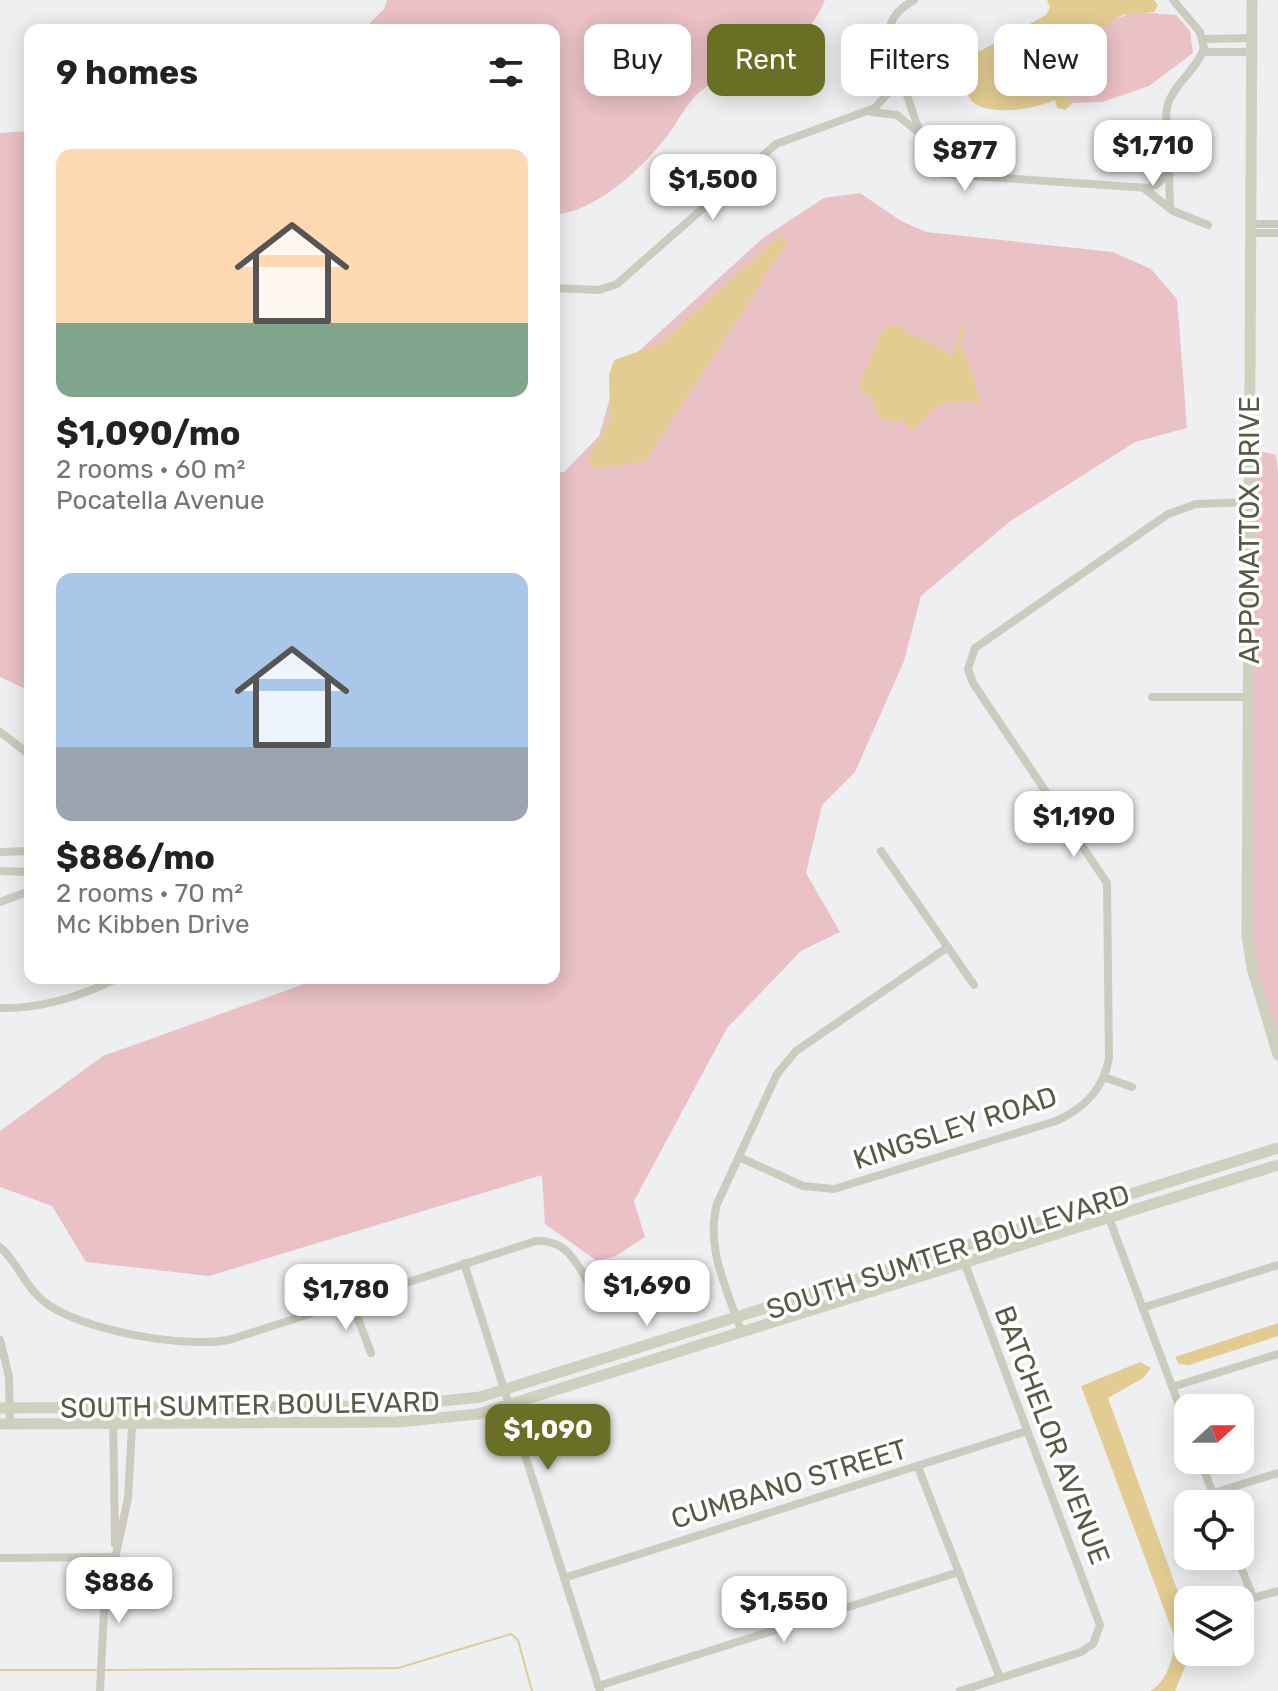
<!DOCTYPE html>
<html lang="en">
<head>
<meta charset="utf-8">
<style>
	:root { --surface:#fff; --page:#f6f6f6; --text:#222; --muted:#767676; --accent:#6a6f26 }
	body { margin:0; font-family:Rubik,sans-serif; background:var(--page); color:var(--text); height:100vh; display:flex; flex-direction:column; font-size:30px; white-space:nowrap }
	* { box-sizing:border-box; margin:0 }
	p { font-size:26px; color:var(--muted) }
	.icon { flex:none; width:44px; height:44px; fill:none; stroke:currentColor; stroke-width:2; stroke-linecap:round; stroke-linejoin:round }
	.map { position:relative; flex:1; overflow:hidden }
	.drawer { position:absolute; left:24px; top:24px; width:536px; height:960px; display:flex; flex-direction:column; background:var(--surface); border-radius:16px; box-shadow:0 4px 20px #0003 }
	.drawer>* { flex:none }
	.banner { position:absolute; left:584px; top:24px; width:574px; height:72px; display:flex; gap:16px }
	.needle { width:52px; rotate:69deg }
	.buttons { position:absolute; left:1174px; top:1394px; display:grid; gap:16px }
	.buttons a { display:grid; place-items:center; width:80px; height:80px; border-radius:16px; background:var(--surface); box-shadow:0 4px 20px #0003; font-size:40px }
	.price { position:absolute; translate:-50% -68px; padding:0 18px; border-radius:16px; background:#fff; color:#222; font-size:26px; line-height:52px; filter:drop-shadow(0 2px 4px #0008) }
	.price::after { content:''; position:absolute; left:50%; top:48px; width:24px; height:18px; margin-left:-12px; background:inherit; clip-path:polygon(0 0,100% 0,50% 100%) }
	.price.active { background:var(--accent); color:#fff }
	ul { padding:0; list-style:none }
	li { display:grid; align-content:center; gap:16px; height:424px; padding:0 32px }
	li span { display:grid; place-items:center; height:248px; border-radius:16px; color:#555 }
	li>.icon { margin-inline-start:auto }
	span .icon { width:144px; height:144px; fill:#fffc; stroke-width:1 }
	li b { font-size:34px }
	h2 { display:flex; justify-content:space-between; align-items:center; height:96px; padding:0 32px; font-size:34px }
	.pill { padding:0 28px; border-radius:16px; background:var(--surface); box-shadow:0 4px 20px #0003; font-size:28px; line-height:72px }
	.pill.active { background:var(--accent); color:#fff }
	.map>svg:first-child { display:block }
	.green { fill:#eac1c5 }
	.water { fill:#e3cc92 }
	.lines { fill:none; stroke-linecap:round; stroke-linejoin:round }
	.stream { stroke:#e3cc92; stroke-width:2 }
	.street { stroke:#cccbbe; stroke-width:8 }
	.secondary { stroke:#d0d0be; stroke-width:11 }
	.labels { text-anchor:middle; dominant-baseline:central; stroke-width:7; stroke-linejoin:round; paint-order:stroke }
	.street-label { font-size:28px; fill:#5a5948; stroke:#fff }
</style>
</head>
<body>
<div class="map">
<svg width="1278" height="1691" viewBox="0 0 1278 1691">
	<rect width="100%" height="100%" fill="#eeeff1"/>
	<g class="green">
		<path d="M387,0H825C801,59 751,58 705,88C688,99 679,121 667,136C641,170 596,211 554,215V30H363L384,9Z"/>
		<path d="M1137,12L1176,15L1190,31L1193,53L1149,86L1102,102L1073,103L1052,82L1045,67C1072,46 1103,19 1137,12Z"/>
		<path d="M30,131V691L0,677V133Z"/>
		<path d="M860,193L901,221L926,232L1113,252L1151,269L1177,299L1187,428L1135,442L1009,522L921,596L904,661L855,772L822,805L806,873L840,932L801,951L727,1028L634,1201L645,1237L614,1257L597,1261L545,1224L542,1175L209,1276L86,1262L52,1206L0,1187V1131L103,1056L321,978H554V472H564L599,436L618,370L763,238L824,198Z"/>
		<path d="M1255,450L1276,455L1278,474V1039L1256,967L1252,936Z"/>
	</g>
	<g class="water">
		<path d="M1047,0H1154L1158,5L1154,12L1122,15L1045,67L1052,82L1073,103L1065,110L1057,108L1055,100C1037,109 984,118 970,99C964,89 961,74 958,63L1046,15L1050,7Z"/>
		<path d="M778,237L787,238C785,257 765,265 761,283L645,461L593,469L587,460L610,420L609,375L614,360L660,344Z"/>
		<path d="M897,324C912,338 935,342 949,355L954,354L961,327L967,325L960,343L970,365L980,403C973,404 968,400 960,401C940,401 927,413 916,429L909,430L907,423L881,419L870,397L858,387L880,335L886,327Z"/>
		<path d="M1278,1323V1336L1189,1365L1179,1364L1175,1357Z"/>
		<path d="M1140,1362L1151,1368L1143,1378L1108,1398L1188,1620V1652H1191L1175,1691H1150C1168,1681 1171,1660 1176,1641L1081,1386Z"/>
	</g>
	<g class="lines">
		<g class="stream">
			<path d="M0,1670H97"/>
			<path d="M104,1670L398,1668L511,1634L518,1640L532,1691"/>
		</g>
		<g class="street">
			<path d="M1203,39L1252,38"/>
			<path d="M1203,52H1252"/>
			<path d="M893,54L929,160L943,174L1149,188C1183,176 1162,135 1167,108C1171,86 1197,70 1204,48L1200,32L1173,0"/>
			<path d="M894,56C885,29 889,14 914,0"/>
			<path d="M871,112L897,115L918,132"/>
			<path d="M1169,173L1170,208"/>
			<path d="M1145,189L1173,211L1208,225"/>
			<path d="M1251,224H1278"/>
			<path d="M1251,233H1278"/>
			<path d="M554,288L599,290L617,284L776,144L875,108L888,93L896,69"/>
			<path d="M1152,697H1248"/>
			<path d="M0,732L30,755"/>
			<path d="M881,851L974,985"/>
			<path d="M0,852L30,851"/>
			<path d="M0,871L30,872"/>
			<path d="M0,902L30,891"/>
			<path d="M0,1008C41,1009 82,996 118,978"/>
			<path d="M1104,1077L1132,1087"/>
			<path d="M739,1157L803,1186L834,1189L1056,1121C1084,1109 1104,1088 1109,1058L1107,883L973,683L968,669L975,648L1168,514L1196,504L1250,502"/>
			<path d="M1103,1202L1188,1429"/>
			<path d="M0,1247C17,1261 24,1285 42,1300C76,1330 189,1350 232,1339L536,1241C566,1239 575,1261 589,1283"/>
			<path d="M959,1248L1100,1625L1093,1644L1081,1652L960,1691"/>
			<path d="M464,1263L600,1691"/>
			<path d="M351,1300L371,1353"/>
			<path d="M1142,1308L1278,1265"/>
			<path d="M742,1333C728,1292 705,1248 717,1204L777,1074L796,1051L948,947"/>
			<path d="M0,1340L9,1377L10,1424"/>
			<path d="M1172,1387L1278,1354"/>
			<path d="M113,1408L115,1544"/>
			<path d="M1200,1460L1217,1504"/>
			<path d="M918,1467L1000,1678"/>
			<path d="M1213,1493L1278,1473"/>
			<path d="M1237,1556L1253,1598L1278,1591"/>
			<path d="M0,1558L115,1557"/>
			<path d="M564,1578L1027,1431"/>
			<path d="M598,1686L959,1572"/>
			<path d="M100,1691L104,1611L128,1498L133,1408"/>
		</g>
		<g class="secondary">
			<path d="M1252,0L1247,936L1252,968L1278,1055"/>
			<path d="M0,1408L395,1406L480,1397L1278,1148"/>
			<path d="M0,1424L397,1422L478,1414L1278,1165"/>
		</g>
	</g>
	<g class="labels">
		<g class="street-label">
			<text transform="translate(1249 530) rotate(-90)">APPOMATTOX DRIVE</text>
			<text transform="translate(955 1128) rotate(-18)">KINGSLEY ROAD</text>
			<text transform="translate(948 1252) rotate(-18)">SOUTH SUMTER BOULEVARD</text>
			<text transform="translate(250 1405) rotate(-1)">SOUTH SUMTER BOULEVARD</text>
			<text transform="translate(1052 1435) rotate(69)">BATCHELOR AVENUE</text>
			<text transform="translate(789 1484) rotate(-17)">CUMBANO STREET</text>
		</g>
	</g>
</svg>
<div class="buttons">
<a><svg class="needle" viewBox="-14 -14 28 28"><path d="M0-13l5 13h-10z" fill="#e53935"/><path d="M0 13l5-13h-10z" fill="#767676"/></svg></a>
<a><svg class="icon" aria-label="locate" viewBox="0 0 24 24"><circle cx="12" cy="12" r="6"/><path d="M12 2v4M12 18v4M2 12h4M18 12h4"/></svg></a>
<a><svg class="icon" aria-label="layers" viewBox="0 0 24 24"><path d="M12 4l9 5-9 5-9-5zM3 14l9 5 9-5"/></svg></a>
</div>
<b class="price" style="left:1153px;top:188px">$1,710</b>
<b class="price" style="left:965px;top:193px">$877</b>
<b class="price" style="left:713px;top:222px">$1,500</b>
<b class="price" style="left:1074px;top:859px">$1,190</b>
<b class="price" style="left:647px;top:1328px">$1,690</b>
<b class="price" style="left:346px;top:1332px">$1,780</b>
<b class="price active" style="left:548px;top:1472px">$1,090</b>
<b class="price" style="left:119px;top:1625px">$886</b>
<b class="price" style="left:784px;top:1644px">$1,550</b>
<div class="banner">
<a class="pill">Buy</a>
<a class="pill active">Rent</a>
<a class="pill">Filters</a>
<a class="pill">New</a>
</div>
<section class="drawer">
<h2>9 homes<svg class="icon" aria-label="filters" viewBox="0 0 24 24"><path d="M4 7h16M4 17h16"/><circle cx="9" cy="7" r="2"/><circle cx="15" cy="17" r="2"/></svg></h2>
<ul>
<li><span style="background:linear-gradient(#ffd9b3 70%,#7fa58c 0)"><svg class="icon" aria-label="home" viewBox="0 0 24 24"><path d="M3 11l9-7 9 7M6 9v11h12V9"/></svg></span><div><b>$1,090/mo</b><p>2 rooms · 60 m²</p><p>Pocatella Avenue</p></div></li>
<li><span style="background:linear-gradient(#a9c7e8 70%,#9aa5b1 0)"><svg class="icon" aria-label="home" viewBox="0 0 24 24"><path d="M3 11l9-7 9 7M6 9v11h12V9"/></svg></span><div><b>$886/mo</b><p>2 rooms · 70 m²</p><p>Mc Kibben Drive</p></div></li>
</ul>
</section>
</div>
</body>
</html>
